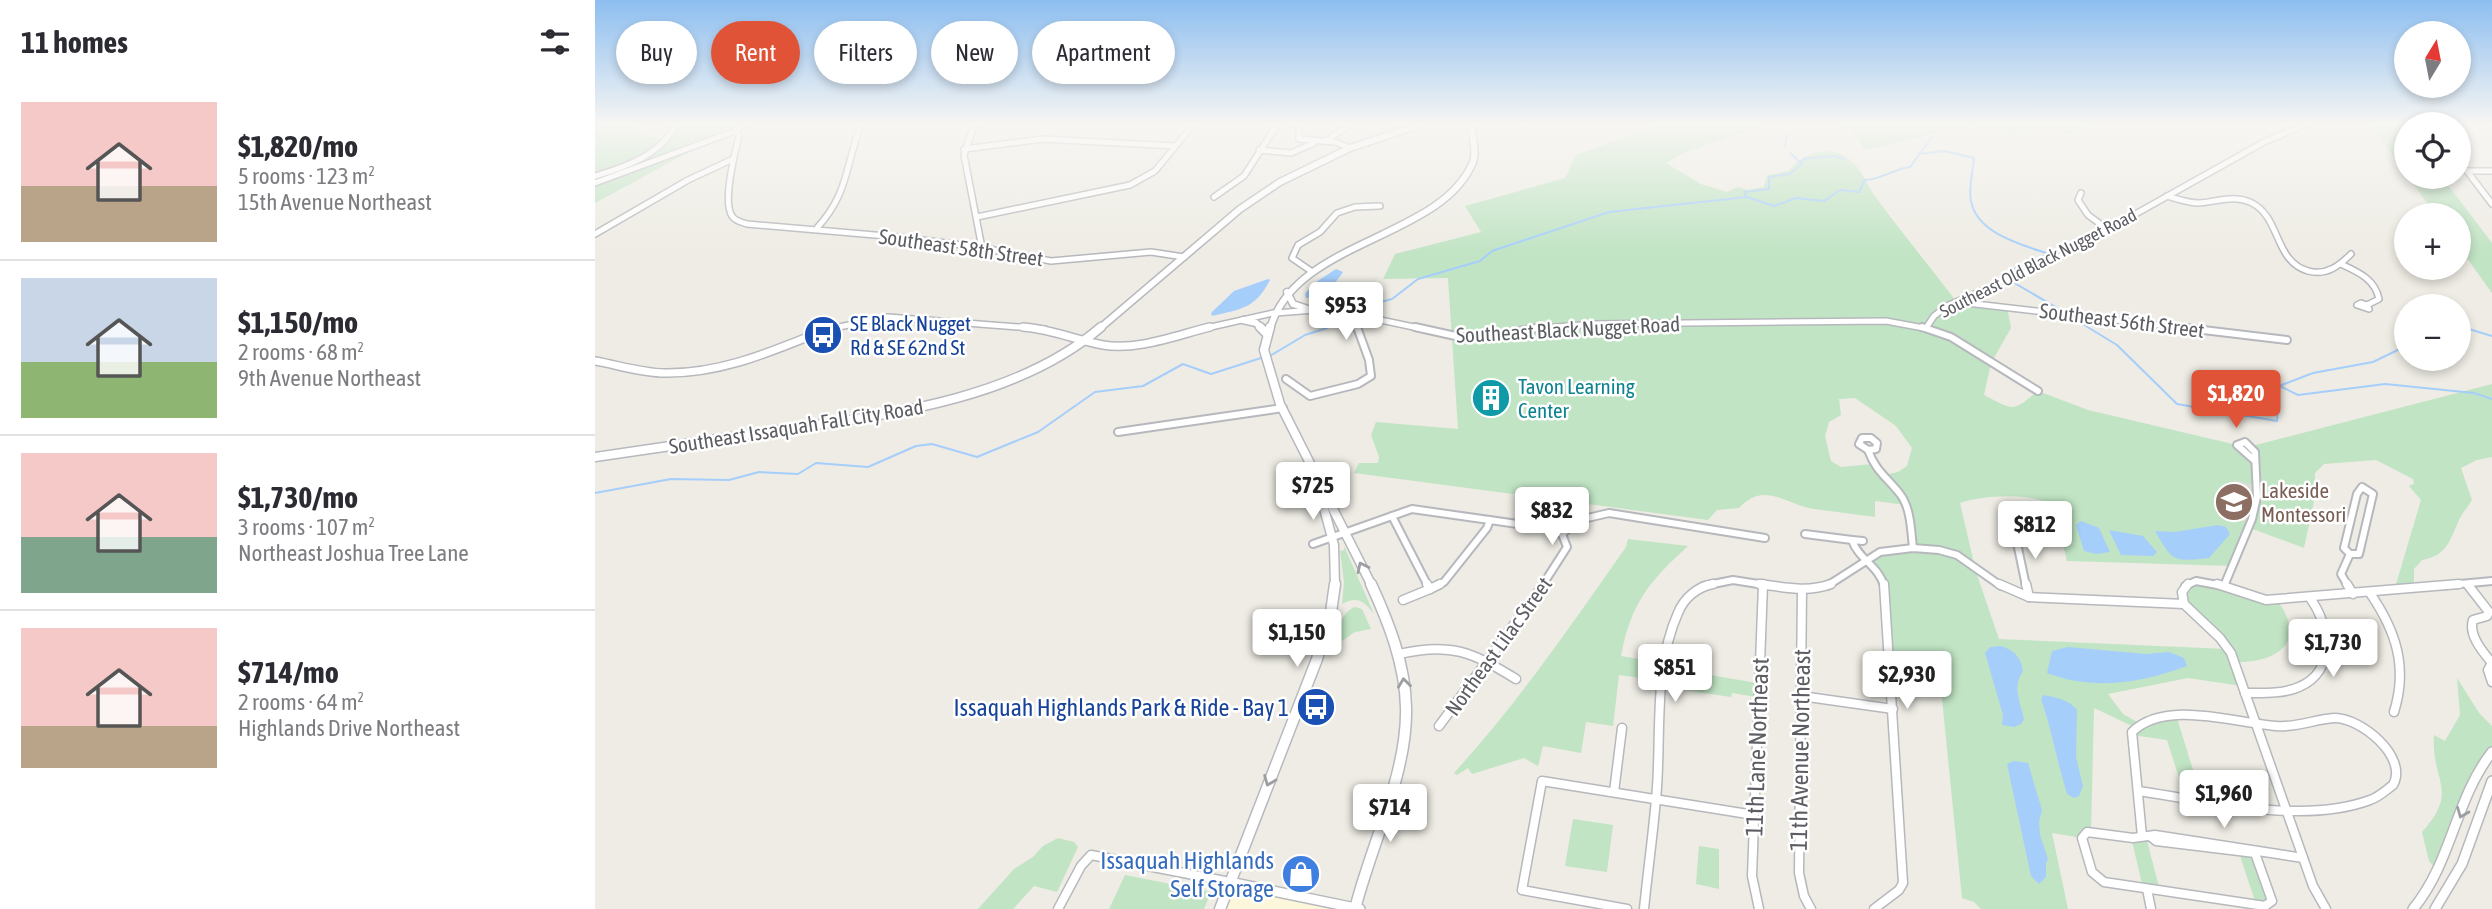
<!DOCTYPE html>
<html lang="en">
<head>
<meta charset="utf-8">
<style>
	:root { --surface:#fff; --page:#f2f2f3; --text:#2b2b33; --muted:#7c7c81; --line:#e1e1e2; --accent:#e15336 }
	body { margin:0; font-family:"Asap Condensed",sans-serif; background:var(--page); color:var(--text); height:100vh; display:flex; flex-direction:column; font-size:26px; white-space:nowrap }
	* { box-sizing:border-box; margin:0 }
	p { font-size:23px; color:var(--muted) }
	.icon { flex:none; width:38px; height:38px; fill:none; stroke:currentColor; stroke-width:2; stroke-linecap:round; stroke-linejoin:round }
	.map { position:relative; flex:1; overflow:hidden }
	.drawer { display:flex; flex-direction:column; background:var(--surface); width:595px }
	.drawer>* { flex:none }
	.hud { position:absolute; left:21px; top:21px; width:665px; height:63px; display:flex; gap:14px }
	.needle { width:46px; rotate:10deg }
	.tools { position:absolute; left:1799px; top:21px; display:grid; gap:14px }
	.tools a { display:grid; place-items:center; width:77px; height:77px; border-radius:50%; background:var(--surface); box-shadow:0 4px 10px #0003; font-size:35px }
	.price { position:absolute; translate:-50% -60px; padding:0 16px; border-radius:7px; background:#fff; color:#222; font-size:23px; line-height:46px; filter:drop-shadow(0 2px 4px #0008) }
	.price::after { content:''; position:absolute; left:50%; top:42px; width:21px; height:16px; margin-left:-10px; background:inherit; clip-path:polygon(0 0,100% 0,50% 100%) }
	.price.current { background:var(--accent); color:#fff }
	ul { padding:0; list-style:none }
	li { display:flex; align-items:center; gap:21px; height:175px; padding:0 21px }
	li+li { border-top:2px solid var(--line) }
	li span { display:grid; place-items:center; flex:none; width:196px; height:140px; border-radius:0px; color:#555 }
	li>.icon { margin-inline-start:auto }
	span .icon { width:84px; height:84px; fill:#fffc; stroke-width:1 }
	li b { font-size:30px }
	h2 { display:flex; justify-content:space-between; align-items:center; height:84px; padding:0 21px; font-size:30px }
	.pill { padding:0 24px; border-radius:32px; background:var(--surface); box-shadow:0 4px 10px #0003; font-size:24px; line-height:63px }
	.pill.current { background:var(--accent); color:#fff }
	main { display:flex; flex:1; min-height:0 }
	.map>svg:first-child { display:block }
	.commercial { fill:#fcf7da }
	.education { fill:#dddbd2 }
	.green { fill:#c1e4c4; fill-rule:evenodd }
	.water { fill:#a6cefb }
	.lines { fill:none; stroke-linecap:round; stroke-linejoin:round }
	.stream { stroke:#a6cefb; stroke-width:2 }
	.minor-far2-casing { stroke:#b6b8bd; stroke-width:8 }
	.minor-far1-casing { stroke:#b6b8bd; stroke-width:10 }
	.minor-casing { stroke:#b6b8bd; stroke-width:11 }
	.tertiary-far2-casing { stroke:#b6b8bd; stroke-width:8 }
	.tertiary-far1-casing { stroke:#b6b8bd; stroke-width:10 }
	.tertiary-casing { stroke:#b6b8bd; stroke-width:12 }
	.secondary-far2-casing { stroke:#b7b9bf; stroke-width:9 }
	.secondary-far1-casing { stroke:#b7b9bf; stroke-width:11 }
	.secondary-casing { stroke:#b7b9bf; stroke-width:13 }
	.minor-far2 { stroke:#fff; stroke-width:5 }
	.minor-far1 { stroke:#fff; stroke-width:6 }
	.minor { stroke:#fff; stroke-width:8 }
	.tertiary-far2 { stroke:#fff; stroke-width:5 }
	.tertiary-far1 { stroke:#fff; stroke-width:7 }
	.tertiary { stroke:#fff; stroke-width:9 }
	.secondary-far2 { stroke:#fff; stroke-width:6 }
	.secondary-far1 { stroke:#fff; stroke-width:8 }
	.secondary { stroke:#fff; stroke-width:10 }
	.oneway { stroke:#9d9ea1 }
	.labels { text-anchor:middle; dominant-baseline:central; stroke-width:5; stroke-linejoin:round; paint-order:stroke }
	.far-street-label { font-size:18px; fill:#5c5e63; stroke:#fff }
	.street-label { font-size:21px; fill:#5c5e63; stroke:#fff }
	.transit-label { font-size:21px; fill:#164399; stroke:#fff; text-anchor:start }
	.culture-label { font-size:21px; fill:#0d838f; stroke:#fff; text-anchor:start }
	.education-label { font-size:21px; fill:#785e54; stroke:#fff; text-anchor:start }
	.near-transit-label { font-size:24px; fill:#164399; stroke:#fff; text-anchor:end }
	.near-street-label { font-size:24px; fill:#5c5e63; stroke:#fff }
	.near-shop-label { font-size:24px; fill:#366cbe; stroke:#fff; text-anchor:end }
</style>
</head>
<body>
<main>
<section class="drawer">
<h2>11 homes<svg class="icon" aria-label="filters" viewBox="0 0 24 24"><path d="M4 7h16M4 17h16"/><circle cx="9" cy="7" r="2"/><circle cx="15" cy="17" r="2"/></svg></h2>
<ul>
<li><span style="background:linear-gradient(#f6c9c9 60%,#b9a48a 0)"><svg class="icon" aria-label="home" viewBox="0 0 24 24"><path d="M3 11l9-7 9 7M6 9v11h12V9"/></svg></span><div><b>$1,820/mo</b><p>5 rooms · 123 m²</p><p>15th Avenue Northeast</p></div></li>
<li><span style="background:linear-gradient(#c9d6e8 60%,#8fb573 0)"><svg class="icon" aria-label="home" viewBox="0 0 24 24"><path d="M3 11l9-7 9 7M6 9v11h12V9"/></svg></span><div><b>$1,150/mo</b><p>2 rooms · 68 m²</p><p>9th Avenue Northeast</p></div></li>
<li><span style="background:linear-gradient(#f6c9c9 60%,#7fa58c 0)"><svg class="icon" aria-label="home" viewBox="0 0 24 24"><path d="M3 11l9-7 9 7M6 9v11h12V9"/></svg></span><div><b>$1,730/mo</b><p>3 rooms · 107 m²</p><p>Northeast Joshua Tree Lane</p></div></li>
<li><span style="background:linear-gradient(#f6c9c9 70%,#b9a48a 0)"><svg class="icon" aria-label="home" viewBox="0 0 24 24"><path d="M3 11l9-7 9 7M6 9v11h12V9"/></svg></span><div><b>$714/mo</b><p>2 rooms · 64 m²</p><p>Highlands Drive Northeast</p></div></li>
</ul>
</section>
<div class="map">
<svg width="1897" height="909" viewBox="0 0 1897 909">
	<rect width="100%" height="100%" fill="#eeece4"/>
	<path class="commercial" d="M635,882L765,909H625Z"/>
	<path class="education" d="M1639,480L1662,486L1656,524L1614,508Z"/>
	<g class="green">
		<path d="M0,125H44L43,134L69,139L82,133L85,125H139L94,146L98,150L0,203Z"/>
		<path d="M1063,125H1172L1090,152L1071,163L1106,184L1132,192L1143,187L1153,190L1169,187L1172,175L1194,171C1202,157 1230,146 1246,154C1268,166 1269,182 1282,199C1308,234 1335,267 1361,301L1412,307L1416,328L1396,363L1389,395C1419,410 1416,413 1443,391L1493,410L1642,445L1660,460L1657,446L1897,384V457L1882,460L1866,468L1877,500C1873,507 1867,513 1864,520C1855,540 1852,556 1827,560L1819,569V590L1799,591L1826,500L1814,486L1819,484L1818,479L1781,460L1729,464L1720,473V497L1709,548L1655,528L1638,566L1472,561L1458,506C1437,492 1388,495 1365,503L1381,572L1404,639L1632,649L1587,597L1594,583L1682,600C1714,643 1681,663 1639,662L1647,686L1593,678L1513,694L1528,714L1544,723L1581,715L1607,799L1590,797L1572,740L1537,735L1539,727L1499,708L1496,832L1487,838L1457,833L1473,909H1386L1379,902L1367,898L1345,679L1295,670L1289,582L1269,561L1278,555L1318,548L1311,505L1280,501V517C1260,514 1240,512 1219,509C1192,505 1169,480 1144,508L1122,510L1113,520L759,473L764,463H783L784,457L776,435L781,422L863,429L853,278L788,279L800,254L886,232L870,206L970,178L981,155ZM1260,398L1301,426L1317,448L1312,466L1303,472L1289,475L1277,464L1246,467L1236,461L1230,436L1234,422L1246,415L1244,399ZM1639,480L1662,486L1656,524L1626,513L1629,501L1621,498L1635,488Z"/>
		<path d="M1238,125H1498L1473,134L1452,130L1417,133L1379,127L1348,131L1270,150L1258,132Z"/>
		<path d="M1776,125H1811V174Z"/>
		<path d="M1813,177H1847L1897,243V293L1864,247V215H1841Z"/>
		<path d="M1033,539L1093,546C1055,581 1036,602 1026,656L1062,662L1060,680L1024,675L1018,726L991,722L986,753L948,746L943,766L929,758L877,774L873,768L862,775L859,773C923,703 977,624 1031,547Z"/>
		<path d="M749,546L779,614C770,602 763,595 747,604L749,582L745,551L749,550Z"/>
		<path d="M760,607L767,609L776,629L760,632L744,643C740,630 747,612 760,607Z"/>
		<path d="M1077,665L1098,668L1103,673L1162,683L1161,697L1137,693L1136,697L1075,688Z"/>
		<path d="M1862,678L1884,713L1897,726V752L1891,758L1843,871L1834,861L1827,832C1865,790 1836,782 1839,735L1850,741L1865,715Z"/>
		<path d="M978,819L1018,825L1012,872L970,866Z"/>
		<path d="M1536,837H1551L1565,891L1548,888Z"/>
		<path d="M463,838L479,842L483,847L462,892L439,886L418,909H383L419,869L438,857L448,846Z"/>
		<path d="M1104,846L1124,849V889L1101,884Z"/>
		<path d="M1644,853H1660L1677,901L1661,904Z"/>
		<path d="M530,875L616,892L609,909H514Z"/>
	</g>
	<g class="water">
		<path d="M741,269L748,272C741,284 724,298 711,298L710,294L718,284Z"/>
		<path d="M673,279L675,280C660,309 646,309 617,316L616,313L639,291Z"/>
		<path d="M1486,521L1504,528L1515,552L1501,554L1489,551L1481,525Z"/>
		<path d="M1623,525L1631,527L1635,534L1614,558C1578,562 1578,562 1560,531L1579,532Z"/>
		<path d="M1514,530L1548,536L1562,552L1558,556L1526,555Z"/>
		<path d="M1406,646C1419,650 1426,657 1428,671C1417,687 1425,701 1429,719L1426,724L1419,727L1407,725L1408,715L1390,653L1395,647Z"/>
		<path d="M1473,647L1551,654L1574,652L1589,658L1592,666C1546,683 1498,691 1452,673L1457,651Z"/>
		<path d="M1448,695C1460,697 1473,699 1482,710L1481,757L1488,786L1484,796L1479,798L1472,794C1462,761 1457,731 1446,699Z"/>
		<path d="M1419,761L1433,763L1447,810L1444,821L1445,835L1453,859L1451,863V877L1444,884L1436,876L1412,764Z"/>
	</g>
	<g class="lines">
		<g class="stream">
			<path d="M1413,125L1446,129L1448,125"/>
			<path d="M1190,146L1192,135"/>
			<path d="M1195,153L1207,164"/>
			<path d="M1324,154L1349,151L1379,158C1378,172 1373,188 1376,201C1382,234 1428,245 1454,254L1406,275L1412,278"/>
			<path d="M1151,196L1149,192L1174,189V177L1194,174L1207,164L1208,159L1239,156L1249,159"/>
			<path d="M1416,281L1469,312"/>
			<path d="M767,307L797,299L823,279L885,261L897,251L1014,212L1152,197L1179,206L1201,198L1229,201L1245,190L1264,192L1270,180C1288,179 1298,169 1315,167L1346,125"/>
			<path d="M1476,317L1522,345L1582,404L1682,421L1684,386L1718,373L1778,362L1811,346"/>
			<path d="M1864,326L1897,336"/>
			<path d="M675,356L710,335L732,328L747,318"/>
			<path d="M1685,386L1703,395L1790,384L1879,393L1897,399"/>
			<path d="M0,493L76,479L134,480L164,472L203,474L221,463L273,467L321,446L337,444L382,457L443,432L500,392L548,386L588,364L616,374L666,358"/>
		</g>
		<g class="minor-far2-casing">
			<g id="minor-far2">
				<path d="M379,125L369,155L387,248"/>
				<path d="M704,125V139L740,142L755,148"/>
				<path d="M140,131L144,136C140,153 127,201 137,216C140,221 146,222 152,224L303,237L383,247L456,261L556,252L589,257"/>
				<path d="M734,139L754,125"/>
				<path d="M369,149L448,139L580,146"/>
				<path d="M664,150L696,153L719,143"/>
				<path d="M1872,171L1897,204"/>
				<path d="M1872,171H1897"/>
				<path d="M0,176C31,167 65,155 81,125"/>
				<path d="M0,183L140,131L148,125"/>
				<path d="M1486,193L1483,200L1493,215L1512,229"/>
				<path d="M1572,196C1582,199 1593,203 1604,203C1622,202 1638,194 1657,203C1686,218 1679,261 1713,271C1731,276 1744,266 1756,254"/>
				<path d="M619,197L649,176L682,125"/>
				<path d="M382,217L535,185L560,171L598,125"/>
				<path d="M222,228C254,193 250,166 266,125"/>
				<path d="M0,234L93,180L138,159"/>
				<path d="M1746,264C1763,272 1780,279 1784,299L1772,305"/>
				<path d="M716,271L697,258L703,245L725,232L742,213L760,207L785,206"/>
				<path d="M1363,302L1598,329"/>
				<path d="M1766,303L1772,305L1774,309L1762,305Z"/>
				<path d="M680,313L734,309L828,329"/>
				<path d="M1331,328L1339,316L1352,306L1462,258L1669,142L1709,125"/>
				<path d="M762,329L764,314"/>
				<path d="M937,329L998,324L1291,321L1334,329"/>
			</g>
		</g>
		<g class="minor-far1-casing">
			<g id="minor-far1">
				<path d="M820,327L865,337L896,336L947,327"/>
				<path d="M1327,327L1356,337L1443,391"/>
				<path d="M1583,327L1692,340"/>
				<path d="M691,379L715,396L763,384L776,376L774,360L762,327"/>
				<path d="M523,432L688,408"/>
				<path d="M1267,438H1276L1282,443L1281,449L1273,450L1264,444Z"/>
				<path d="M1273,450C1281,472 1292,477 1305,494C1316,508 1316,531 1318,548"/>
				<path d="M1767,487L1778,494L1764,554H1755L1749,548L1762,494Z"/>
				<path d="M797,516L833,586"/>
				<path d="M1427,521L1421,538L1431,586"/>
				<path d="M967,534L984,520L1014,513L1170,538"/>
				<path d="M1210,534L1257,540C1263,559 1284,566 1289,586"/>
				<path d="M1257,540L1268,541"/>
				<path d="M718,544L817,509L951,528L967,534L972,547L947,586"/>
				<path d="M842,586L849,582L892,528L895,520"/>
				<path d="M1108,586L1138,580L1176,586"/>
				<path d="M1232,586L1285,552L1318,548L1344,550L1362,555L1406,586"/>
				<path d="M1590,586L1601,581L1628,586"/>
				<path d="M1629,586L1657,519L1662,497L1660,452L1650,442L1642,445L1660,461"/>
				<path d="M1753,586L1746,574L1755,554"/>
				<path d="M1843,586L1897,581"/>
			</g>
		</g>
		<g class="minor-casing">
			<g id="minor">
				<path d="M832,584L835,589L845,584"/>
				<path d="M1164,584C1189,587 1212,593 1236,584"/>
				<path d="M1404,584L1434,597L1589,604L1587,592L1593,584"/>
				<path d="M1431,584L1434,597"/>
				<path d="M1622,584L1671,600L1864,584"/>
				<path d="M1752,584L1758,594"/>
				<path d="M1873,585L1894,612L1892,616L1878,620C1873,635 1888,652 1897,663"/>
				<path d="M1207,590L1204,873L1209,896L1216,909"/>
				<path d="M1775,593C1801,631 1813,667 1799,712"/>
				<path d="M808,600L835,589"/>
				<path d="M1589,604L1625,638L1636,653L1718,886L1731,909"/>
				<path d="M804,654C856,642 877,652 921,679"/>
				<path d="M1897,663L1893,670L1897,682"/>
				<path d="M1650,693C1668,693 1688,694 1704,687C1742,671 1735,625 1715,598"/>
				<path d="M1206,696L1298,709"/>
				<path d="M844,726L949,584"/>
				<path d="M1543,791C1613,801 1708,825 1775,800C1784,797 1791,790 1798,785C1814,757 1765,717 1739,718C1720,719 1702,728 1681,726C1639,723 1571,699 1537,732L1547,836"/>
				<path d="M1019,792L1027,728"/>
				<path d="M1556,837L1561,841L1660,853L1677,901L1670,906L1509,882L1497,872L1487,838L1492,832L1538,838L1560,835L1708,858"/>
				<path d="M1552,889L1556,909"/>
				<path d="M463,909L486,866L496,855L635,882"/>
				<path d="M1032,909L927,890L947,781L1159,815"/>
				<path d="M1049,909C1053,868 1059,828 1062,787C1066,731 1059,666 1083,613C1089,598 1102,587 1118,584"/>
				<path d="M1164,909L1157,876L1168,584"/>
				<path d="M1279,909L1304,890L1308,883L1289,584"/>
			</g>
		</g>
		<g class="tertiary-far2-casing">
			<g id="tertiary-far2">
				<path d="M234,329L293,317L450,329"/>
				<path d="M607,329L678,313"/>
			</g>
		</g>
		<g class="tertiary-far1-casing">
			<g id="tertiary-far1">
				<path d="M428,327C456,329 481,340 508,345C542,351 582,335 615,327"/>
				<path d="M0,361C23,365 47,373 70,373C130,374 184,348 238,327"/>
			</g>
		</g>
		<g class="tertiary-casing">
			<g id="tertiary">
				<path d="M635,882L765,909"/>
				<path d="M1818,909C1857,862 1860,799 1897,752"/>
				<path d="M1840,909L1867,864L1897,781"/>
			</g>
		</g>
		<g class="secondary-far2-casing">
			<g id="secondary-far2">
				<path d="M692,292L698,304L713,309"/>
				<path d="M648,320L661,323L667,329"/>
				<path d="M504,329L645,209L685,182L755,148L824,125"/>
				<path d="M675,329C700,239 846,240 878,162C882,153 877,135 876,125"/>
			</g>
		</g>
		<g class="secondary-far1-casing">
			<g id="secondary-far1">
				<path d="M665,327L671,333"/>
				<path d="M675,327L669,350L685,404L777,586"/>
				<path d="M0,457C62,448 123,439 185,430C291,415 421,400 506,327"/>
				<path d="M723,487L739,545L740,586"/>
			</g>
		</g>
		<g class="secondary-casing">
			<g id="secondary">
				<path d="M625,909L722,659L736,612L740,584"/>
				<path d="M760,909C776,845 813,772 811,707C810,664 794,623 776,584"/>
			</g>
		</g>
		<use href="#minor-far2" class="minor-far2"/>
		<use href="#minor-far1" class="minor-far1"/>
		<use href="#minor" class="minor"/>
		<use href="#tertiary-far2" class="tertiary-far2"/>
		<use href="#tertiary-far1" class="tertiary-far1"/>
		<use href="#tertiary" class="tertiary"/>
		<use href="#secondary-far2" class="secondary-far2"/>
		<use href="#secondary-far1" class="secondary-far1"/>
		<use href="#secondary" class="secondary"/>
	</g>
	<defs><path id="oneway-chevron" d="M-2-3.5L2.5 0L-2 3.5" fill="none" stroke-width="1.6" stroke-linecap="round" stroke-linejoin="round" transform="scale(1.75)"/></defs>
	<g class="oneway">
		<use href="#oneway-chevron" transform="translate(767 567) rotate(-116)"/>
		<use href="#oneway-chevron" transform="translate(809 683) rotate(-97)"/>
		<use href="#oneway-chevron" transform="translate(674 781) rotate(112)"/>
		<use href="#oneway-chevron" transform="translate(1867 813) rotate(112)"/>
	</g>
	<linearGradient id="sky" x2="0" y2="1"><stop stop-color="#8dbef0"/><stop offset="0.49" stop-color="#f7f6f3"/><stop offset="1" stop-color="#f7f6f3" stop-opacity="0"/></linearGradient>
	<rect width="1897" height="253" fill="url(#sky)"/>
	<defs>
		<g id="bus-disc" transform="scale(2.0125)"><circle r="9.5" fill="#1a4fb4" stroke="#fff"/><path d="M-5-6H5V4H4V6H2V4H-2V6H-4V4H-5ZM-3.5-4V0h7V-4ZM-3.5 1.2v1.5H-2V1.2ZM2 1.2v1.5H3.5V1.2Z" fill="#fff"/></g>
		<g id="building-disc" transform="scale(2.0125)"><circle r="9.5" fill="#0f9aa8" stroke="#fff"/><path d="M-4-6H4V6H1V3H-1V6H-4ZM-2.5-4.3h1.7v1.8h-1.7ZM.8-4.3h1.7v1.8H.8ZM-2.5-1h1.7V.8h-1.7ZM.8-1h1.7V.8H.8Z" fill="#fff"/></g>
		<g id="school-disc" transform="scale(2.0125)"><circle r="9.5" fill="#8d6e63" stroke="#fff"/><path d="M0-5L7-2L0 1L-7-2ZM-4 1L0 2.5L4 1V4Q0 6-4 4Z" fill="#fff"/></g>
		<g id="shop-disc" transform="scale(2.0125)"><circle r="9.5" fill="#3f7fe0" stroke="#fff"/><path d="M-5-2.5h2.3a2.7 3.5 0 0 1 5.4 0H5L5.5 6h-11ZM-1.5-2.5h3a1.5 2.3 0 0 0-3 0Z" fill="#fff"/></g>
	</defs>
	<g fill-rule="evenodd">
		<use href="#bus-disc" x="228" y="335"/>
		<use href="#building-disc" x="896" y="398"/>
		<use href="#school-disc" x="1639" y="502"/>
		<use href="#bus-disc" x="721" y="707"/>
		<use href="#shop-disc" x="706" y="874"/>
	</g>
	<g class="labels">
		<g class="far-street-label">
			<text transform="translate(1443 263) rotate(-27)">Southeast Old Black Nugget Road</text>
		</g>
		<g class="street-label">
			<text transform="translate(366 247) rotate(8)">Southeast 58th Street</text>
			<text transform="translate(1527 320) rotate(7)">Southeast 56th Street</text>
			<text transform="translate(973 329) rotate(-3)">Southeast Black Nugget Road</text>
			<text transform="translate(201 426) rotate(-9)">Southeast Issaquah Fall City Road</text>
			<text transform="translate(903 646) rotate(-54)">Northeast Lilac Street</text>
		</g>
		<g class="transit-label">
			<text x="255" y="323">SE Black Nugget<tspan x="255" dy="24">Rd &amp; SE 62nd St</tspan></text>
		</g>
		<g class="culture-label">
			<text x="923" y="386">Tavon Learning<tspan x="923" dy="24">Center</tspan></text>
		</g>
		<g class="education-label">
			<text x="1666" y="490">Lakeside<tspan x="1666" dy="24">Montessori</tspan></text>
		</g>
		<g class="near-transit-label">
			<text x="694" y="707">Issaquah Highlands Park &amp; Ride - Bay 1</text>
		</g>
		<g class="near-street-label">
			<text transform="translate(1162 747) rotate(-88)">11th Lane Northeast</text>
			<text transform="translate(1205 750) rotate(-89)">11th Avenue Northeast</text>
		</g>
		<g class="near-shop-label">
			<text x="679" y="860">Issaquah Highlands<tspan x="679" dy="28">Self Storage</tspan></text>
		</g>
	</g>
</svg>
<div class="tools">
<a><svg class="needle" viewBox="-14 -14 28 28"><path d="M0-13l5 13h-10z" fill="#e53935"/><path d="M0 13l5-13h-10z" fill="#7c7c81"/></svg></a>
<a><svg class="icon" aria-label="locate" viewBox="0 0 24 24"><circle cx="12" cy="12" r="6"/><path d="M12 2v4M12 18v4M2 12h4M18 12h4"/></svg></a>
<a>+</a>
<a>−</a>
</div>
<b class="price" style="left:751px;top:342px">$953</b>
<b class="price current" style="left:1641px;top:430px">$1,820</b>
<b class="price" style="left:718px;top:522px">$725</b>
<b class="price" style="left:957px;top:547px">$832</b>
<b class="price" style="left:1440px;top:561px">$812</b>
<b class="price" style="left:702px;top:669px">$1,150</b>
<b class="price" style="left:1738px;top:679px">$1,730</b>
<b class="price" style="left:1080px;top:704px">$851</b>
<b class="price" style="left:1312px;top:711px">$2,930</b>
<b class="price" style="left:1629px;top:830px">$1,960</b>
<b class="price" style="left:795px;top:844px">$714</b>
<div class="hud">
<a class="pill">Buy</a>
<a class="pill current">Rent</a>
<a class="pill">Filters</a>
<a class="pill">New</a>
<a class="pill">Apartment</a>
</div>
</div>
</main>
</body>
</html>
